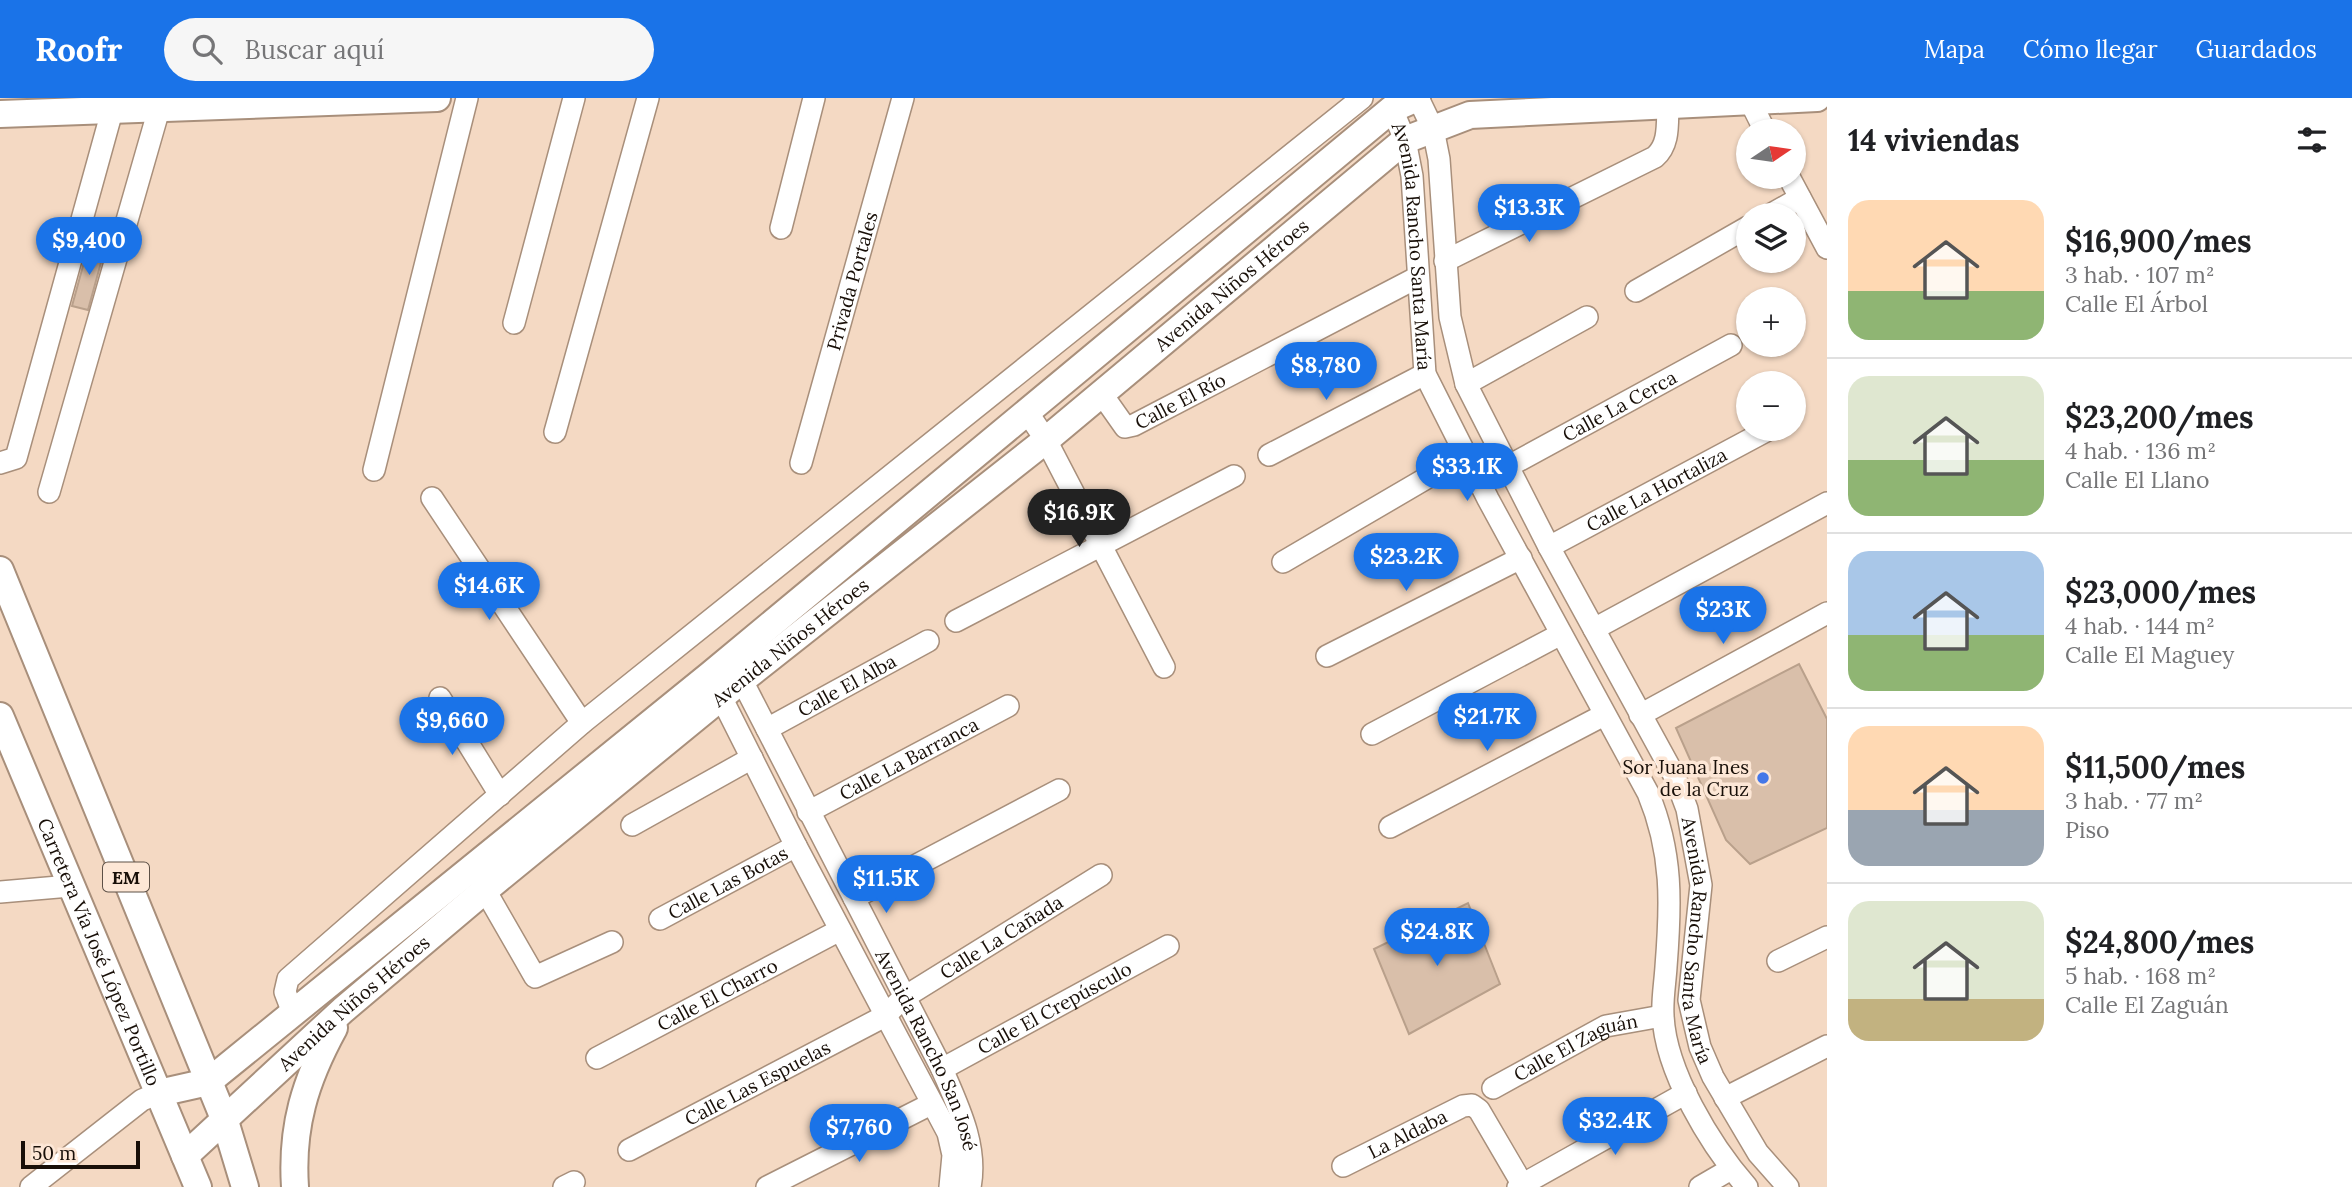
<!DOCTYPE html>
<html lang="es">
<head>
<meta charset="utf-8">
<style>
	:root { --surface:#fff; --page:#f6f6f6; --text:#202124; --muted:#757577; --line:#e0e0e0; --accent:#1a73e8 }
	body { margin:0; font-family:Lora,serif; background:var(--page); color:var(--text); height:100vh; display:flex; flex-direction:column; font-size:26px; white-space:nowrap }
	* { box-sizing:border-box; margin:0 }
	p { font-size:23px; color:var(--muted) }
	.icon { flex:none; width:38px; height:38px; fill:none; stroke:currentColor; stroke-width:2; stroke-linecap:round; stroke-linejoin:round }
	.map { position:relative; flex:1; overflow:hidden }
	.side { display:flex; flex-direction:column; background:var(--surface); width:525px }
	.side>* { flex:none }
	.needle { width:46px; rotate:77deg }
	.buttons { position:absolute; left:1736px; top:21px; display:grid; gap:14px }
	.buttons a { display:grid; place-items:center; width:70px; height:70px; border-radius:50%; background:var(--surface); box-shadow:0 2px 5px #0004; font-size:35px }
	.scale { position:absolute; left:21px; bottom:18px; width:119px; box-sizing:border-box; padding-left:7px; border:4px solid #180f08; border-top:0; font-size:19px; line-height:24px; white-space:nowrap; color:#180f08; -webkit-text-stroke:5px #fde7d6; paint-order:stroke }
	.price { position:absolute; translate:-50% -60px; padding:0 16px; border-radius:24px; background:var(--accent); color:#fff; font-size:23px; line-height:46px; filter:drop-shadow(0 2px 4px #0008) }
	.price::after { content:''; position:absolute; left:50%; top:42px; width:21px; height:16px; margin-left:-10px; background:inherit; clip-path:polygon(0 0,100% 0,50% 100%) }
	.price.selected { background:#222; color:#fff }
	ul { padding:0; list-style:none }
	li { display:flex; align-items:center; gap:21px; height:175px; padding:0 21px }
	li+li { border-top:2px solid var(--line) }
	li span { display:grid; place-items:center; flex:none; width:196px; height:140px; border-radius:21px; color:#555 }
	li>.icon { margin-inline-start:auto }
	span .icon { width:84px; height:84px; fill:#fffc; stroke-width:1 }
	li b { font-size:30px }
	h2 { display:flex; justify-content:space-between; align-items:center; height:84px; padding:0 21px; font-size:30px }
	header { display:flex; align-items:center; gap:42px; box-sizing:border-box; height:98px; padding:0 35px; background:var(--accent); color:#fff }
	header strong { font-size:33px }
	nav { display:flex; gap:38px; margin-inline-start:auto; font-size:24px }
	.search { width:490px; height:63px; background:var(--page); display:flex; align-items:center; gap:18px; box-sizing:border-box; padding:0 24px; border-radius:38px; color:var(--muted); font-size:26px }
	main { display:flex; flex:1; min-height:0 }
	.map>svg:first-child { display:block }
	.building { fill:#d9bfaa; stroke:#b9a08b; stroke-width:2 }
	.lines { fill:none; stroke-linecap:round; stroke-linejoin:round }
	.minor-casing { stroke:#a88f7b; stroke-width:24 }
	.major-casing { stroke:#a88f7b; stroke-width:30 }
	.minor { stroke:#fff; stroke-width:21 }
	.major { stroke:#fff; stroke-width:26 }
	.poi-dot { fill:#4477e8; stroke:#fde7d6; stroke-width:2.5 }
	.labels { text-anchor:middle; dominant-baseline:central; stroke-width:7; stroke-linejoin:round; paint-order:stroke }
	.shield { fill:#fde7d6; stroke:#5d5046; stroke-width:2 }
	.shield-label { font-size:18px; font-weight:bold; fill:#180f08 }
	.street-label { font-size:19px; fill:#180f08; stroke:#fde7d6 }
	.poi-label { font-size:19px; fill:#180f08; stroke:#fde7d6; text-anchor:end }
</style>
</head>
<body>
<header>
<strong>Roofr</strong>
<div class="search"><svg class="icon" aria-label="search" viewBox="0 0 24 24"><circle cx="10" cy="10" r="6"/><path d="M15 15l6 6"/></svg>Buscar aquí</div>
<nav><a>Mapa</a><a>Cómo llegar</a><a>Guardados</a></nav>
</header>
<main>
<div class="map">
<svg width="1827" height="1089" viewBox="0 0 1827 1089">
	<rect width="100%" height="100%" fill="#f4d9c3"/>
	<g class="building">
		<path d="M89,146L105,150L88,212L72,208Z"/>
		<path d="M1799,566L1827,621V730L1750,766L1726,742L1676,630Z"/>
		<path d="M1468,805L1500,886L1409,936L1374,851Z"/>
	</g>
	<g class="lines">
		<g class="minor-casing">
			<g id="minor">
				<path id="s1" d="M1418,0L1433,31L1439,61L1450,219L1466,286L1549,449L1675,679L1687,711L1701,787L1689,902L1700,949L1713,979L1758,1055L1788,1089"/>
				<path d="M1749,1L1765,33"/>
				<path id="s2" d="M1392,11L1405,42L1412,78L1425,276L1488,401L1648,695C1673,755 1671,806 1666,869C1665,885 1662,902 1663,917C1665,973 1711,1048 1747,1089"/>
				<path d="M1789,79L1827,150"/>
				<path d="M1770,117L1800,100"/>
				<path d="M781,130L814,0"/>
				<path d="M1445,163L1655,59C1670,46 1667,25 1668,6"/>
				<path d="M1636,193L1748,129"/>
				<path d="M514,225L574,0"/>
				<path d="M1466,286L1587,219"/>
				<path id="s3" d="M1101,295L1125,329L1134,327L1418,179"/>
				<path d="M1027,314L1046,342L1164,569"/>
				<path d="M555,334L648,0"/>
				<path d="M1269,357L1425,276"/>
				<path d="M0,365L16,360L112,13"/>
				<path id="s4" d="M801,365L903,0"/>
				<path id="s5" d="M1507,369L1731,247"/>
				<path d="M374,372L467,0"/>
				<path d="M49,394L159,11"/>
				<path d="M432,400L582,625"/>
				<path id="s6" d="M1549,449L1766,333"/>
				<path d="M1283,464L1466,357"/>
				<path d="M956,523L1234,378"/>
				<path d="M1594,531L1827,405"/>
				<path d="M1327,558L1521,460"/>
				<path id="s7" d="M735,569L942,971C958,1008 978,1048 970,1089"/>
				<path d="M714,585L796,748L948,1035L953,1057L950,1089"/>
				<path d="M440,600L500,697"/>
				<path d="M1640,617L1827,515"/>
				<path id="s8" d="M767,631L928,543"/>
				<path d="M1372,636L1561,536"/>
				<path id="s9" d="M808,714L1008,608"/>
				<path d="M632,727L752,660"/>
				<path d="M1390,729L1604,617"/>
				<path d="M485,792L535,879L612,844"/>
				<path d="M0,794L70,788"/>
				<path d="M854,800L1059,692"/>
				<path id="s10" d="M660,821L796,748"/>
				<path d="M1778,863L1827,839"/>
				<path d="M293,915L285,894L288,881L582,625L1362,0"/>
				<path id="s11" d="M597,960L840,832"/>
				<path id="s12" d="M942,971L1168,848"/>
				<path id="s13" d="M1493,990L1606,928L1662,918"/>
				<path d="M1725,1000L1827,948"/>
				<path id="s14" d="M629,1052L885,918L903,900L1101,777"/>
				<path id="s15" d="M1343,1068L1463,1008L1472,1007L1479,1012L1524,1089"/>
				<path d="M31,1089L142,1002L159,995"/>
				<path d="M564,1089L574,1084"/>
				<path d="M767,1089L931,1006"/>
				<path d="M1518,1089L1686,995"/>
				<path d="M1700,1089L1731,1071"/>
			</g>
		</g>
		<g class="major-casing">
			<g id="major">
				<path d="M0,16L437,0"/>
				<path d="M0,472L225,1023L245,1089"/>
				<path id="s16" d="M0,618L198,1089"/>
				<path d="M159,995L208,984L710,577L1392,11L1417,0"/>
				<path id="s17" d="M185,1058L343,912L485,792L742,582L1046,342L1405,42L1470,17L1817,0"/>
				<path d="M295,1089C291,1029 305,983 334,930"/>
			</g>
		</g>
		<use href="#minor" class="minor"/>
		<use href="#major" class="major"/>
	</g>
	<circle class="poi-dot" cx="1763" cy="680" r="7"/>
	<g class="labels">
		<rect class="shield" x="103" y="764.5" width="46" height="29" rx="5"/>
		<g class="shield-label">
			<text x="126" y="779">EM</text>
		</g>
		<g class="street-label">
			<text stroke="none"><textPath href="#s2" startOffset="140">Avenida Rancho Santa María</textPath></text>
			<text stroke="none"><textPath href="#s4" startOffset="189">Privada Portales</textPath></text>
			<text stroke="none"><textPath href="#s17" startOffset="1362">Avenida Niños Héroes</textPath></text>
			<text stroke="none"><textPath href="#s3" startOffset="103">Calle El Río</textPath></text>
			<text stroke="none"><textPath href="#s5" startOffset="128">Calle La Cerca</textPath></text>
			<text stroke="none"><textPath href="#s6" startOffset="122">Calle La Hortaliza</textPath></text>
			<text stroke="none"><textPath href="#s17" startOffset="794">Avenida Niños Héroes</textPath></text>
			<text stroke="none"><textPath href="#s8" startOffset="91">Calle El Alba</textPath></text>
			<text stroke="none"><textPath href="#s9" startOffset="114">Calle La Barranca</textPath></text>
			<text stroke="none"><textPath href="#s10" startOffset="77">Calle Las Botas</textPath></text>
			<text stroke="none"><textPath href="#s14" startOffset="430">Calle La Cañada</textPath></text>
			<text stroke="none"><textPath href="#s1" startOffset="905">Avenida Rancho Santa María</textPath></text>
			<text stroke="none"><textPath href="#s16" startOffset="256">Carretera Vía José López Portillo</textPath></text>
			<text stroke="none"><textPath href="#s11" startOffset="136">Calle El Charro</textPath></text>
			<text stroke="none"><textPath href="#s17" startOffset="228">Avenida Niños Héroes</textPath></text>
			<text stroke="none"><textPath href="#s12" startOffset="128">Calle El Crepúsculo</textPath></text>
			<text stroke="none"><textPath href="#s13" startOffset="93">Calle El Zaguán</textPath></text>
			<text stroke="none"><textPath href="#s7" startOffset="429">Avenida Rancho San José</textPath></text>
			<text stroke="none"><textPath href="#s14" startOffset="145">Calle Las Espuelas</textPath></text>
			<text stroke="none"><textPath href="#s15" startOffset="72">La Aldaba</textPath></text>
		</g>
		<g class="poi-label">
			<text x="1749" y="669">Sor Juana Ines<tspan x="1749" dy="22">de la Cruz</tspan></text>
		</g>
	</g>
</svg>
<div class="buttons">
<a><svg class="needle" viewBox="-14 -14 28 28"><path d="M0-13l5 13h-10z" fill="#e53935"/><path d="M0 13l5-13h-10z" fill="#757577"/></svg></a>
<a><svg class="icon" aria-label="layers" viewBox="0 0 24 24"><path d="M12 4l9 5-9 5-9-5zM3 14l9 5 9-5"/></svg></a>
<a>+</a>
<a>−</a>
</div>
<div class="scale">50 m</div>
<b class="price" style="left:1529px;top:146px">$13.3K</b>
<b class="price" style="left:89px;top:179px">$9,400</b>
<b class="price" style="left:1326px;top:304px">$8,780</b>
<b class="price" style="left:1467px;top:405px">$33.1K</b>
<b class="price selected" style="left:1079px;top:451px">$16.9K</b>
<b class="price" style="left:1406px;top:495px">$23.2K</b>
<b class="price" style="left:489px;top:524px">$14.6K</b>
<b class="price" style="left:1723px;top:548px">$23K</b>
<b class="price" style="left:1487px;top:655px">$21.7K</b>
<b class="price" style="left:452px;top:659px">$9,660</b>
<b class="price" style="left:886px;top:817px">$11.5K</b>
<b class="price" style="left:1437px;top:870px">$24.8K</b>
<b class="price" style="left:1615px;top:1059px">$32.4K</b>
<b class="price" style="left:859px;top:1066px">$7,760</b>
</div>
<section class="side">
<h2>14 viviendas<svg class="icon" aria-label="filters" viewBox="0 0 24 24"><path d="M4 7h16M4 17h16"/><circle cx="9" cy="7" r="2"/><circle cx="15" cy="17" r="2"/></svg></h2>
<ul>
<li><span style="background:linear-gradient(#ffd9b3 65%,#8fb573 0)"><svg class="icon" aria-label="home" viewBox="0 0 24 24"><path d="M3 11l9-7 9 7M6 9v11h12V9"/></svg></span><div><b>$16,900/mes</b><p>3 hab. · 107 m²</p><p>Calle El Árbol</p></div></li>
<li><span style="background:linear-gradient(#dfe7d0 60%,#8fb573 0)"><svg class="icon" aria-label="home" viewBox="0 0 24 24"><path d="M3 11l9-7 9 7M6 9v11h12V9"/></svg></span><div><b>$23,200/mes</b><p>4 hab. · 136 m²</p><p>Calle El Llano</p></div></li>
<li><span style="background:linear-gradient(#a9c7e8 60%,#8fb573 0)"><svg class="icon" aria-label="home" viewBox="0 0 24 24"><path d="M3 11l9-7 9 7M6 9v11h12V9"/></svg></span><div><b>$23,000/mes</b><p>4 hab. · 144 m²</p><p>Calle El Maguey</p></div></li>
<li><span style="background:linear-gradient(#ffd9b3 60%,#9aa5b1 0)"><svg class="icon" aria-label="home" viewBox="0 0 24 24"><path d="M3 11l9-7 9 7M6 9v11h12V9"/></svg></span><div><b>$11,500/mes</b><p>3 hab. · 77 m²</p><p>Piso</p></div></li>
<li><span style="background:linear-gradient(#dfe7d0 70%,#c2b280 0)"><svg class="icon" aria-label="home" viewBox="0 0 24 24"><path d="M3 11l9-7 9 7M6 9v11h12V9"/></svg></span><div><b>$24,800/mes</b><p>5 hab. · 168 m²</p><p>Calle El Zaguán</p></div></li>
</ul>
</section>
</main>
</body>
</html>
